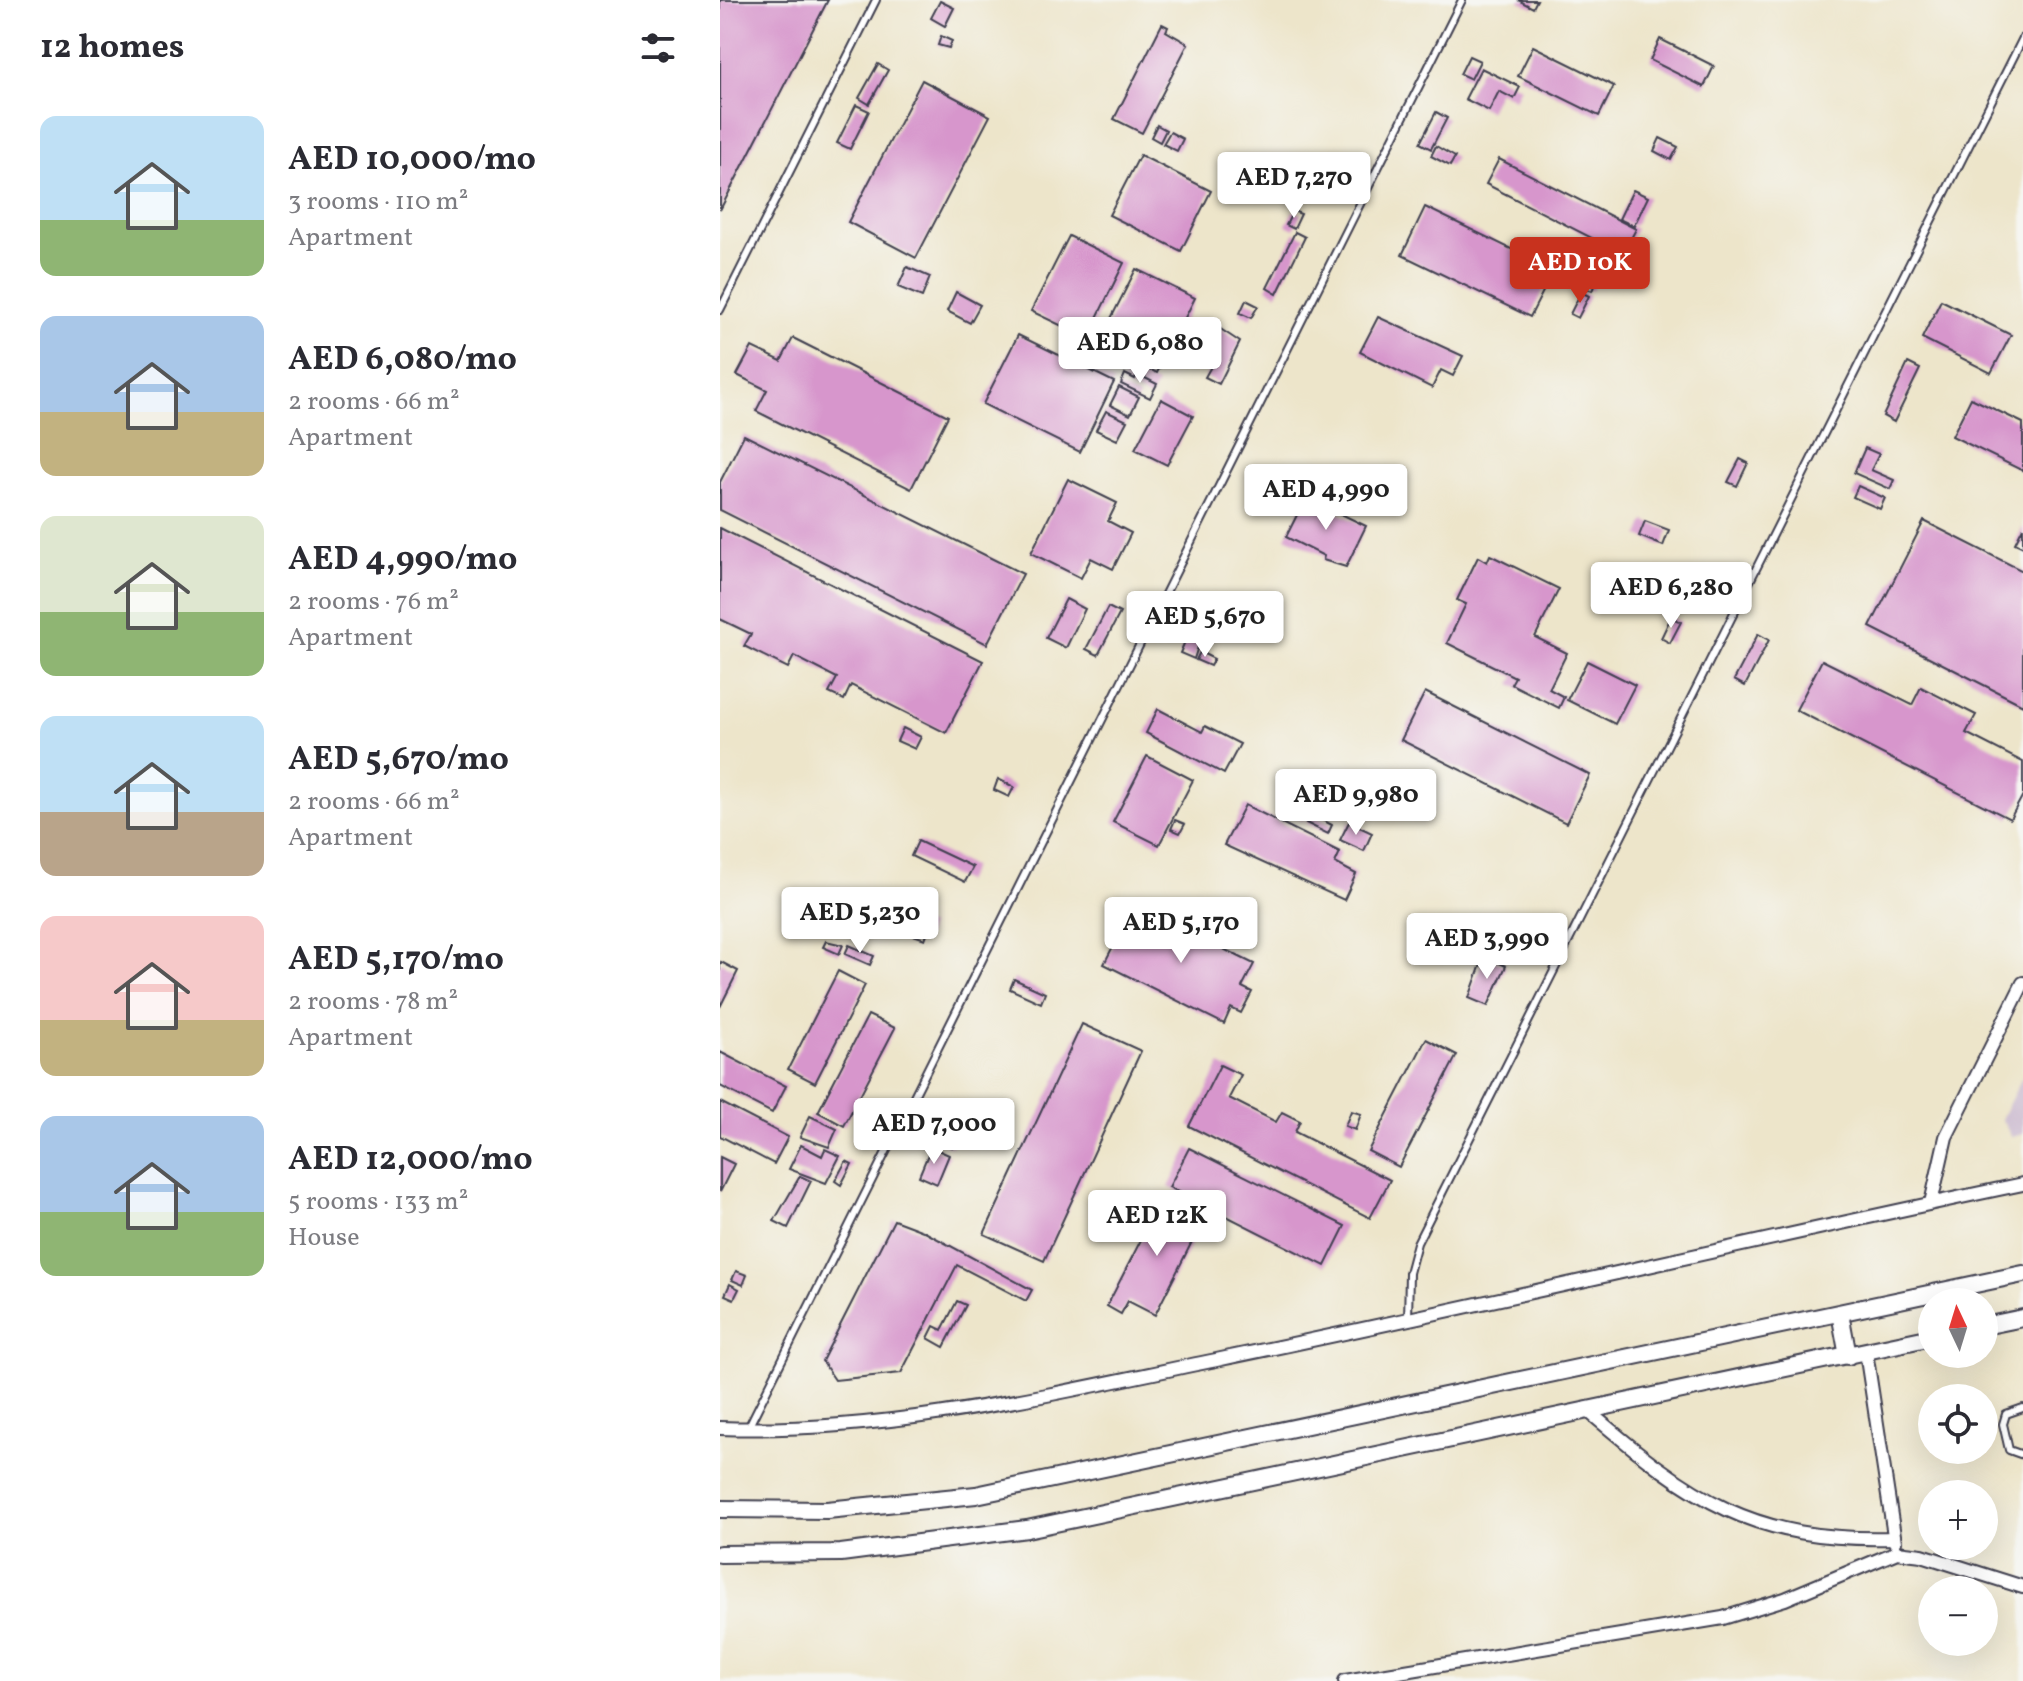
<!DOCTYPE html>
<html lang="en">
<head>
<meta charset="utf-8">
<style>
	:root { --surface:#fff; --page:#f7f7f7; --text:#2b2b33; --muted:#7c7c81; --accent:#c8321e }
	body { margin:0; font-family:Vollkorn,serif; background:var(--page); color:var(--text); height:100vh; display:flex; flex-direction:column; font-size:30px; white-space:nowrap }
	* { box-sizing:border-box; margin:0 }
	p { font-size:26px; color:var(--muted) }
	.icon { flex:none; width:44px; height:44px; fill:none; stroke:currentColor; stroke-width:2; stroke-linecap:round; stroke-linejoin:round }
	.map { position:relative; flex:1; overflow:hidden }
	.panel { display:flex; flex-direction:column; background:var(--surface); width:720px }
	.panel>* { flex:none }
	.needle { width:52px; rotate:356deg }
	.controls { position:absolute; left:1198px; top:1288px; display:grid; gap:16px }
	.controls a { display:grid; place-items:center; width:80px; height:80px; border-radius:50%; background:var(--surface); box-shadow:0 8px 32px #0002; font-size:40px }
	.price { position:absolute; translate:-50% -68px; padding:0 18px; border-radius:8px; background:#fff; color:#222; font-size:26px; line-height:52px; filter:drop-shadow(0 2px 4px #0008) }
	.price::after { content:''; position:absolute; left:50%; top:48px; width:24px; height:18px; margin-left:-12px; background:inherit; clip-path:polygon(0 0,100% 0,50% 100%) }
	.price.active { background:var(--accent); color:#fff }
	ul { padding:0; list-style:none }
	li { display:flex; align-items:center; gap:24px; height:200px; padding:0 40px }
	li span { display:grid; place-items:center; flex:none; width:224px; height:160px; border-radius:16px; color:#555 }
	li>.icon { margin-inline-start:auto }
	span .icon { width:96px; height:96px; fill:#fffc; stroke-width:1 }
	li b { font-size:34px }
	h2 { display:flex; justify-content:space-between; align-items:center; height:96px; padding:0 40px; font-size:34px }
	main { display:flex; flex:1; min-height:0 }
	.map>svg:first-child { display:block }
	.industrial { fill:#cebed1 }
	.building { fill:#d796cc }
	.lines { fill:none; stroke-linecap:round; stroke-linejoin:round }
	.lane-casing { stroke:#403f50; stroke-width:10 }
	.street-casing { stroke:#403f50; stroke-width:16 }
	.secondary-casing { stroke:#403f50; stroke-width:20 }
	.lane { stroke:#fff; stroke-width:6 }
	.street { stroke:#fff; stroke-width:12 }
	.secondary { stroke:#fff; stroke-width:16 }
</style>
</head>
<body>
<main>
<section class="panel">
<h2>12 homes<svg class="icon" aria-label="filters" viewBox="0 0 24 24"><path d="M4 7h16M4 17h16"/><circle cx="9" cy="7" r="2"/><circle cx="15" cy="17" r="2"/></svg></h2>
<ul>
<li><span style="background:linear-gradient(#bfe0f5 65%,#8fb573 0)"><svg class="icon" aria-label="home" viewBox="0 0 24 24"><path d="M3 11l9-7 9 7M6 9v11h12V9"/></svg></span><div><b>AED 10,000/mo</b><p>3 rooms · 110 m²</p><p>Apartment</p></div></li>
<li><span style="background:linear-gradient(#a9c7e8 60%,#c2b280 0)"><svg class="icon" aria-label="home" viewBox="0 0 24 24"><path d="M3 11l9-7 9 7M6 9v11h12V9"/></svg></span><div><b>AED 6,080/mo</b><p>2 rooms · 66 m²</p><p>Apartment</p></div></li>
<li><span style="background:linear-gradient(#dfe7d0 60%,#8fb573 0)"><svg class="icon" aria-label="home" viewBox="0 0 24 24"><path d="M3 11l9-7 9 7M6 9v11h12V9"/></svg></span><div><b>AED 4,990/mo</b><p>2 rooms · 76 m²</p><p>Apartment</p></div></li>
<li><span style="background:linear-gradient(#bfe0f5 60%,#b9a48a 0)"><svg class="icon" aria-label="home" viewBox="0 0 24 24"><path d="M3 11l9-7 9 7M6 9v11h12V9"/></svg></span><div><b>AED 5,670/mo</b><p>2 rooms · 66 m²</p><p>Apartment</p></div></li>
<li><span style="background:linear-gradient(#f6c9c9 65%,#c2b280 0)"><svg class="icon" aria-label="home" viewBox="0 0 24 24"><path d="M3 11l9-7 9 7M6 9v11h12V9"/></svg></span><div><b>AED 5,170/mo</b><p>2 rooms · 78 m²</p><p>Apartment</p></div></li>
<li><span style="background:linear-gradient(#a9c7e8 60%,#8fb573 0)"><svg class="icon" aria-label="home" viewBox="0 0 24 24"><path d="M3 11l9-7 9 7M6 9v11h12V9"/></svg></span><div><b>AED 12,000/mo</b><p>5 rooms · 133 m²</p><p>House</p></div></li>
</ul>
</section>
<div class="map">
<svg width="1303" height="1681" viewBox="0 0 1303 1681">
	<rect width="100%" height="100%" fill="#f6f6f2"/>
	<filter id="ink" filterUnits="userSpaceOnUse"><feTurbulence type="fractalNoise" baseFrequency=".0125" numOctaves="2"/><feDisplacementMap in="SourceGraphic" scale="16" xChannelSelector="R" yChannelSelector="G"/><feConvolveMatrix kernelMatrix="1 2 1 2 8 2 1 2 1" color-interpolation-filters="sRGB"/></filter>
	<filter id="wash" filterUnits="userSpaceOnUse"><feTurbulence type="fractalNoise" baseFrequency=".006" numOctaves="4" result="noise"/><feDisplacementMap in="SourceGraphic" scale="32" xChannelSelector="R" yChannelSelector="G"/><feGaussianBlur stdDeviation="1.8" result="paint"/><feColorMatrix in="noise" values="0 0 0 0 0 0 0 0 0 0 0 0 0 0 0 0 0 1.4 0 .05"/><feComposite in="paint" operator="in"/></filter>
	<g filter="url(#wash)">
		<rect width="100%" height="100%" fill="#ede5ca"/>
		<path class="industrial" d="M1303,1076V1134L1292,1137L1281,1119Z"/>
		<g id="blocks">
			<g class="building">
				<path d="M0,0H108L0,210Z"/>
				<path d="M798,0H817L813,8Z"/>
				<path d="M220,1L234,8L225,26L211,18Z"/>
				<path d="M442,24L448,27L446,31L468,44L422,133L394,119Z"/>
				<path d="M221,36L232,41L229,48L218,45Z"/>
				<path d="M940,39L994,66L984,87L930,60Z"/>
				<path d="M813,46L894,86L879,116L798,76Z"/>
				<path d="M749,56L760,61L751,79L740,74Z"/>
				<path d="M158,64L168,70L149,104L139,98Z"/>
				<path d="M761,68L800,87L794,99L779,91L769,111L745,99Z"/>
				<path d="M202,80L270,116L196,258L128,222Z"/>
				<path d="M136,105L149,111L130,149L117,143Z"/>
				<path d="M716,112L727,118L711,149L700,143Z"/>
				<path d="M437,125L446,130L440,142L431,137Z"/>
				<path d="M450,132L463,139L457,151L443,144Z"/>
				<path d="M940,138L958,147L951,160L934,151Z"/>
				<path d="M716,146L735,157L730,166L711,156Z"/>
				<path d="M420,155L491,191L461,251L389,215Z"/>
				<path d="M779,159L916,229L903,254L766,184Z"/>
				<path d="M913,190L928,197L914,226L899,219Z"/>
				<path d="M705,207L834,270L810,317L682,255Z"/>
				<path d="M573,211L581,214L574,229L566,225Z"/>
				<path d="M575,232L585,237L557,294L547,288Z"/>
				<path d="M349,236L404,263L367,338L311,311Z"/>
				<path d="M874,261L883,265L872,291L863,287Z"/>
				<path d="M187,267L210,277L202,297L178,287Z"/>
				<path d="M416,269L475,298L437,373L378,344Z"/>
				<path d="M236,292L260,305L250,323L227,311Z"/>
				<path d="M861,292L869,296L858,318L850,314Z"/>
				<path d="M526,300L538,306L531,318L520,313Z"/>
				<path d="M1221,300L1291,335L1271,373L1202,338Z"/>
				<path d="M658,317L743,356L733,376L721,370L712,388L640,352Z"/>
				<path d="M496,326L520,342L499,384L485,377L493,363L481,357Z"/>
				<path d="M298,335L394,382L360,452L263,404Z"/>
				<path d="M73,338L228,416L191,489L36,411L47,390L17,375L32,347L61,361Z"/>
				<path d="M1188,363L1200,369L1174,422L1163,416Z"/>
				<path d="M405,374L415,379L417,374L437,384L430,398L401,384Z"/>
				<path d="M399,387L419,397L410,415L390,405Z"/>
				<path d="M1251,398L1303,423V471L1232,436Z"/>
				<path d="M441,399L473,416L447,465L415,449Z"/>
				<path d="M386,411L407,421L397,440L376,430Z"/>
				<path d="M24,435L303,574L267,644L0,510V482Z"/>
				<path d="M1145,448L1159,454L1151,470L1174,480L1170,489L1134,473Z"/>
				<path d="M1020,459L1028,463L1017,486L1008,482Z"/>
				<path d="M348,479L397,503L388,521L411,533L393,569L371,558L361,578L311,553Z"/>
				<path d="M1138,486L1165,498L1160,509L1133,497Z"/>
				<path d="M586,497L646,526L626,567L603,560L604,556L566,537Z"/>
				<path d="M925,521L949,530L943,546L919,536Z"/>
				<path d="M1204,521L1303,571V705L1150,627Z"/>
				<path d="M1303,527V547L1295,543Z"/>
				<path d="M0,528L263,661L226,733L131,685L124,700L109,693L117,678L74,656L68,668L24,646L31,634L0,619Z"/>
				<path d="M770,555L839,589L815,637L847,653L829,689L844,697L839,708L791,684L795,677L727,643L746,604L737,600L758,557L767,562Z"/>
				<path d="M346,599L365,609L346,648L326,638Z"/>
				<path d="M388,607L400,613L378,655L366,649Z"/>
				<path d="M951,617L961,622L950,643L941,638Z"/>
				<path d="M469,632L481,637L474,659L460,653Z"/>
				<path d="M1038,634L1049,640L1025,686L1014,680Z"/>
				<path d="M480,652L494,659L490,666L476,660Z"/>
				<path d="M1102,660L1192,705L1201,687L1256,715L1246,733L1303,762V795L1290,819L1076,710Z"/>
				<path d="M867,661L915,685L895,724L847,700Z"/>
				<path d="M705,692L870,775L846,823L681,740Z"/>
				<path d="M438,709L482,732L485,726L520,744L504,774L426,733Z"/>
				<path d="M183,728L201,737L195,749L177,741Z"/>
				<path d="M427,756L473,780L439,845L393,822Z"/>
				<path d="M278,779L294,787L289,797L274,790Z"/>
				<path d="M525,805L620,852L615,863L636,874L624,900L504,845Z"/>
				<path d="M578,805L588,810L583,821L573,816Z"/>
				<path d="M591,814L612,825L608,834L586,823Z"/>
				<path d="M455,820L465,824L460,833L451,829Z"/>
				<path d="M629,822L652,833L644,851L620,840Z"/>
				<path d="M198,841L253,867L245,882L191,856Z"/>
				<path d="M414,905L534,964L522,987L532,992L521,1013L511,1008L504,1024L384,964Z"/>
				<path d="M195,921L210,926L205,939L190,934Z"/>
				<path d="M106,941L123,945L119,954L103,947Z"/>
				<path d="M782,944L795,950L791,958L779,953Z"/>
				<path d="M129,945L154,956L150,965L125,954Z"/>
				<path d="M764,956L786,966L768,1006L749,998Z"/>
				<path d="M1,962L18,971L0,1007V965Z"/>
				<path d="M118,971L145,985L95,1083L68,1069Z"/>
				<path d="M294,979L325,993L321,1003L290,989Z"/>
				<path d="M148,1015L175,1028L124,1126L98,1112Z"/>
				<path d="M362,1024L421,1051L324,1261L264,1234Z"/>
				<path d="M706,1039L737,1055L679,1167L648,1151Z"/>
				<path d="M0,1052L66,1086L52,1113L0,1086Z"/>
				<path d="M500,1065L521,1075L509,1098L556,1122L562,1112L580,1121L575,1132L670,1180L650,1218L469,1126Z"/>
				<path d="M0,1102L68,1137L54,1164L0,1136Z"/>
				<path d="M631,1111L641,1114L635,1130L625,1126Z"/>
				<path d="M90,1116L117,1129L109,1147L80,1137Z"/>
				<path d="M222,1131L236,1137L232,1147L218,1141Z"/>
				<path d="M81,1145L102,1156L105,1149L120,1156L106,1183L69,1169Z"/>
				<path d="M211,1147L229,1155L217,1184L199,1176Z"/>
				<path d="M469,1148L625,1226L605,1266L449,1187Z"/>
				<path d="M0,1157L14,1164L0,1192Z"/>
				<path d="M126,1161L132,1164L121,1185L115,1181Z"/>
				<path d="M80,1176L91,1181L68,1228L54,1221Z"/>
				<path d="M443,1197L484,1218L435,1315L408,1301L401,1314L387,1306Z"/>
				<path d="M174,1220L203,1231L312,1290L306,1301L237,1265L181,1373L115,1380L102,1361Z"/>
				<path d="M16,1271L27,1275L23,1285L12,1280Z"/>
				<path d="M10,1284L19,1289L14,1299L5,1295Z"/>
				<path d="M237,1301L246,1305L224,1347L208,1338L214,1326L222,1330Z"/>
			</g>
		</g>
	</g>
	<g filter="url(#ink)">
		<use href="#blocks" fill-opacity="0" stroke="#403f50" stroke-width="2"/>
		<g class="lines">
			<g class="lane-casing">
				<g id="lane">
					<path d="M0,310L156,0"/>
					<path d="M688,1320L689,1273L697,1243L1303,38"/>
					<path d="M1303,1408L1286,1414L1283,1424L1289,1450L1303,1455"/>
					<path d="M29,1426L742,0"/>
				</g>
			</g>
			<g class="street-casing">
				<g id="street">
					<path d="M1211,1203L1226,1137L1303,983"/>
					<path d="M1146,1352L1175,1542"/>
					<path d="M868,1411C973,1500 1031,1542 1174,1538"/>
					<path d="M0,1428C170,1434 335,1393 501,1359C769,1304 1035,1240 1303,1184"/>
					<path d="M625,1681L1003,1618L1065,1599L1177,1552L1202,1555L1303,1587"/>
				</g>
			</g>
			<g class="secondary-casing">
				<g id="secondary">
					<path d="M1120,1313L1128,1356"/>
					<path d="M1264,1326L1303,1318"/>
					<path d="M0,1509L107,1510L256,1495L1303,1274"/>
					<path d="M0,1554L121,1553L307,1529L1212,1337"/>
				</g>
			</g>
			<use href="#lane" class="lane"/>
			<use href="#street" class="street"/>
			<use href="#secondary" class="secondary"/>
		</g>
	</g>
</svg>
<div class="controls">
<a><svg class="needle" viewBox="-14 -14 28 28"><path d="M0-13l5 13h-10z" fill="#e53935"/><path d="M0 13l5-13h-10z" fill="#7c7c81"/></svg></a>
<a><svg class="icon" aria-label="locate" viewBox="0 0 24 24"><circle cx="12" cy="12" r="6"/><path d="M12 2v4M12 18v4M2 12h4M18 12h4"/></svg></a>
<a>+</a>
<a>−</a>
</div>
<b class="price" style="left:574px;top:220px">AED 7,270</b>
<b class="price active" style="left:860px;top:305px">AED 10K</b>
<b class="price" style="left:420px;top:385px">AED 6,080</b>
<b class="price" style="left:606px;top:532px">AED 4,990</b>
<b class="price" style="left:951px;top:630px">AED 6,280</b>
<b class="price" style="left:485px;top:659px">AED 5,670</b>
<b class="price" style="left:636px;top:837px">AED 9,980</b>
<b class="price" style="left:140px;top:955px">AED 5,230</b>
<b class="price" style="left:461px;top:965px">AED 5,170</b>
<b class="price" style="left:767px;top:981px">AED 3,990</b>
<b class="price" style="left:214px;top:1166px">AED 7,000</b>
<b class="price" style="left:437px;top:1258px">AED 12K</b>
</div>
</main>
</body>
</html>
